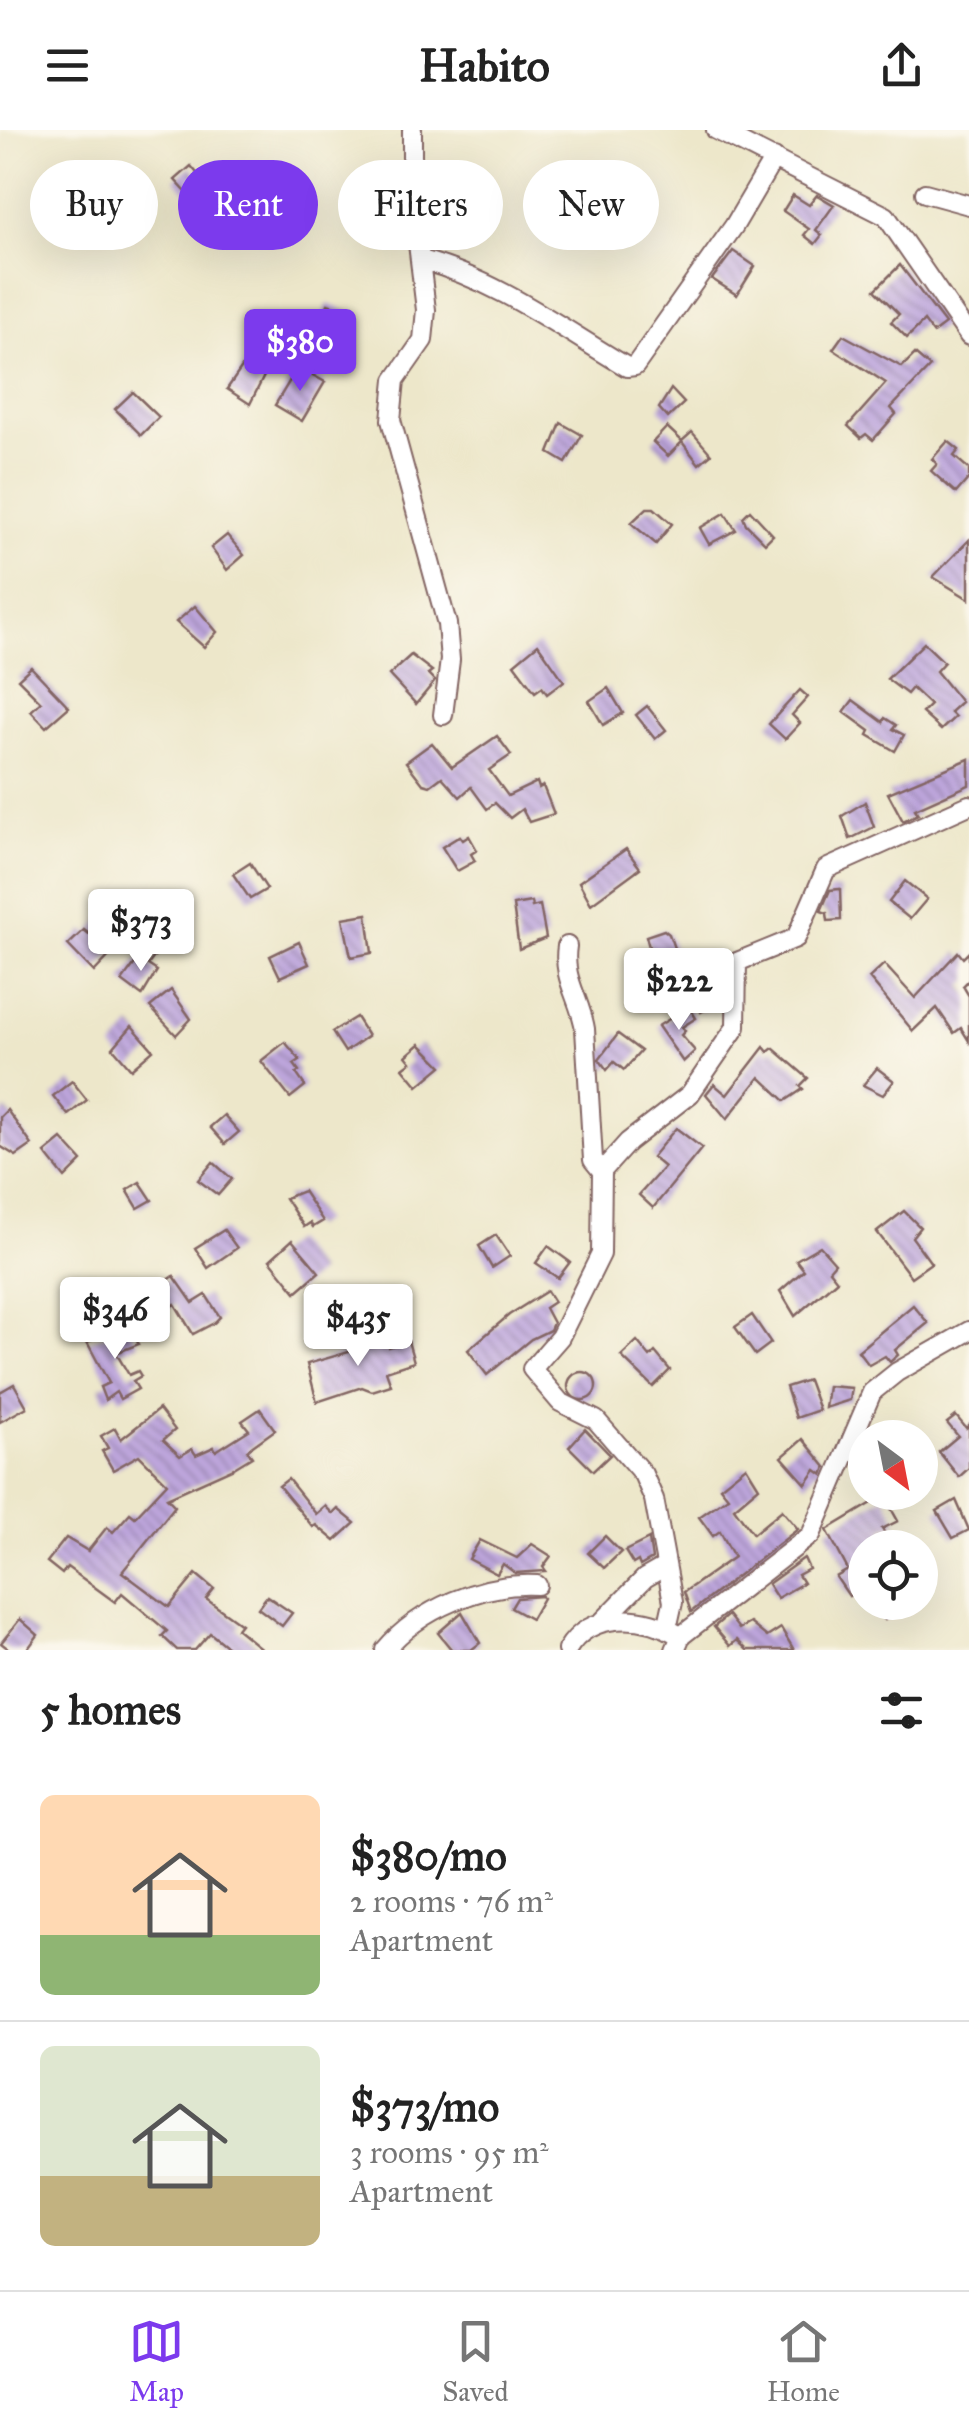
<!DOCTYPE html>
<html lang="en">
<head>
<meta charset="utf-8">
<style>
	:root { --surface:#fff; --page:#f6f6f6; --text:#222; --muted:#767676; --line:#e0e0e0; --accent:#7c3aed }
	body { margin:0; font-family:"IM FELL Great Primer",serif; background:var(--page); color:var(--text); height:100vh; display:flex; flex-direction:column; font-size:38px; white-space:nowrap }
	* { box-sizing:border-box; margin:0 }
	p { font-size:32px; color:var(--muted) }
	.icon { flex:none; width:55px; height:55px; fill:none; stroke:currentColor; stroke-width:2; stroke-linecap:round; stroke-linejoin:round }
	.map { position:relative; height:1520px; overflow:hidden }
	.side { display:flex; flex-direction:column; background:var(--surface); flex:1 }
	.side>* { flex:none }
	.banner { position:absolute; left:30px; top:30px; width:910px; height:90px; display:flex; gap:20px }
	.needle { width:65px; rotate:148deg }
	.controls { position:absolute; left:848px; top:1290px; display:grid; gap:20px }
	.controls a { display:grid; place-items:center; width:90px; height:90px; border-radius:50%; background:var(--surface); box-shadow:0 10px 40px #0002; font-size:50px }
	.price { position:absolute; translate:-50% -85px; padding:0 22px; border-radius:10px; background:#fff; color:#222; font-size:32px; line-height:65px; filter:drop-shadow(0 2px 5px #0008) }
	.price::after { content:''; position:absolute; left:50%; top:60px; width:30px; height:22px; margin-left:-15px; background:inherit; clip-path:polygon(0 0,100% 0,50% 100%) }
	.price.on { background:var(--accent); color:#fff }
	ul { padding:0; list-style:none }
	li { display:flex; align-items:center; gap:30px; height:250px; padding:0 40px }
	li+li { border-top:2px solid var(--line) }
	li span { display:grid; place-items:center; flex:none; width:280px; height:200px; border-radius:15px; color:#555 }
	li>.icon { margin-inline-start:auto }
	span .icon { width:120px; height:120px; fill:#fffc; stroke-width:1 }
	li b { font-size:42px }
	h2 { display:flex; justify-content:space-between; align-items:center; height:120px; padding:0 40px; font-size:42px }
	.tag { padding:0 35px; border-radius:45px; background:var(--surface); box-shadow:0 10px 40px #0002; font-size:35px; line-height:90px }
	.tag.on { background:var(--accent); color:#fff }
	header { display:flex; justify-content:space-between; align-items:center; height:130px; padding:0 40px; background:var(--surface); font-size:45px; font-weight:700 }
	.tab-bar { display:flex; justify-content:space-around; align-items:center; height:140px; border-top:2px solid var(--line); background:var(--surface); font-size:28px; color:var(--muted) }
	.tab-bar a { display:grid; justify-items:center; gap:5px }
	.tab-bar .on { color:var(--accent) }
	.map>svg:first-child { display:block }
	.building { fill:url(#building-back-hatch) }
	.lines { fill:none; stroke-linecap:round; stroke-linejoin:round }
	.minor-casing { stroke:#836563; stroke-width:22 }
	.minor { stroke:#fff; stroke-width:18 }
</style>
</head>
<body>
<header><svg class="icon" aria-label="menu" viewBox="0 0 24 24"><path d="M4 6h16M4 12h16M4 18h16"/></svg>Habito<svg class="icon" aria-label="share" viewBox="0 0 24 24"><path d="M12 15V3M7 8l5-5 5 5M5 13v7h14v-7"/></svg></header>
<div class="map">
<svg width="969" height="1520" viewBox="0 0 969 1520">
	<defs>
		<pattern id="building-back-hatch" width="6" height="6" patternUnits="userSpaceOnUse" patternTransform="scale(2.5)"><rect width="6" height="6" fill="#bda6dc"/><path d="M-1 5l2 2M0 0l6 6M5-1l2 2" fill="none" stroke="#9c87b3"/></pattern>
	</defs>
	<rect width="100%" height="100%" fill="#fbf7ec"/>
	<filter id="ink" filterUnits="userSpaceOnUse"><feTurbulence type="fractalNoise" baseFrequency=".01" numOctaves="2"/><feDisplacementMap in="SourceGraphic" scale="20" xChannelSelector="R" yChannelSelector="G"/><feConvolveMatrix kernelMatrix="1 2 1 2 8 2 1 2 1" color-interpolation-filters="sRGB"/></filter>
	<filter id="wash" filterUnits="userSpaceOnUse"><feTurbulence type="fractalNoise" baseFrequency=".0048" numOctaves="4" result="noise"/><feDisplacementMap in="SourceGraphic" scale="40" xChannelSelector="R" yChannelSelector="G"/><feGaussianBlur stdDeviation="2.25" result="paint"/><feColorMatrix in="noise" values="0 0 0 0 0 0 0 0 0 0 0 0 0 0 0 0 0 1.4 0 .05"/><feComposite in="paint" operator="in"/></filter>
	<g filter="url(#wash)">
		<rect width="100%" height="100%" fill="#ede7ca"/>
		<g id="blocks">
			<g class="building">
				<path d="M191,36L201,48L186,62L175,50Z"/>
				<path d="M793,65L809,75L817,65L834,75L816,100L822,105L815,114L804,105L809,99L783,81Z"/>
				<path d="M733,121L755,136L737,165L712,149Z"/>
				<path d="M900,135L945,194L933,203L924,191L907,208L891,192L899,184L875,160Z"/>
				<path d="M328,174L351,183L341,205L319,196Z"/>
				<path d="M843,205L902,237L915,224L930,237L891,278L896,284L873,310L866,304L861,308L848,296L886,253L833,219Z"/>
				<path d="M257,230L269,236L250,274L227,259L245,233L254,237Z"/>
				<path d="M298,237L325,252L302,291L275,275Z"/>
				<path d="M671,259L684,273L668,288L659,278Z"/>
				<path d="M133,262L159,287L141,305L115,279Z"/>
				<path d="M561,293L582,305L566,333L549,323Z"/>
				<path d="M667,297L682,311L692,302L711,324L699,334L682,312L668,326L653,312Z"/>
				<path d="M948,311L959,320L954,326L969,339V348L956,363L931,341L937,334L932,329Z"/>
				<path d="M647,378H654L672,394L656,414L631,393Z"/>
				<path d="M750,380L773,405L765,413L746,394L743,387Z"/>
				<path d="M725,383L736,400L709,414L700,398Z"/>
				<path d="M227,405L244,425L227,440L211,418Z"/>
				<path d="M969,410V469L933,447Z"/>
				<path d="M195,476L217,502L204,517L176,492Z"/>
				<path d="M924,513L944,532L936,541L961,572L950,582L955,587L941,600L922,583L930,575L912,558L907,564L887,549Z"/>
				<path d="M538,514L564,551L547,564L542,557L535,562L514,534Z"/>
				<path d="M411,525L432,541L428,544L435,551L416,574L389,545Z"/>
				<path d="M31,537L69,577L46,597L31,581L41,572L18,549Z"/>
				<path d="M608,558L623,583L603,595L589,571Z"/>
				<path d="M800,560L808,567L792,585L800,593L785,609L769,594Z"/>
				<path d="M853,570L883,592L885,588L896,595L893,599L904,605L895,621L868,605L870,601L844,582Z"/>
				<path d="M647,576L666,600L655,609L636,585Z"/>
				<path d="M497,606L511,625L489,640L508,666L537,652L539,658L543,656L554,684L529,692L522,679L510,688L495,673L487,679L471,657L460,667L442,647L430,656L423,654L406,632L432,613L452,637Z"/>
				<path d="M969,629V655L915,679L918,684L903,691L888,663Z"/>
				<path d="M865,672L874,697L850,709L842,686Z"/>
				<path d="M460,706L463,710L469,706L477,720L471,724L475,731L457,741L442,717Z"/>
				<path d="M626,719L640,738L591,774L579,752Z"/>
				<path d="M250,733L267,759L250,769L233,744Z"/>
				<path d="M905,751L927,769L910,789L889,772Z"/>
				<path d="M840,759L841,790L828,791L827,783L821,781L830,760Z"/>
				<path d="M120,765L140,781L133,791L122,792L102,816L111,824L94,842L68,815L84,800L89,804Z"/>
				<path d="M531,772L532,777L540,775L546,808L519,819L513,775Z"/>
				<path d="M367,784L372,823L351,827L343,788Z"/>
				<path d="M664,800L669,804L681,838L657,846L646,806Z"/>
				<path d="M299,812L309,834L280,847L270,826Z"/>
				<path d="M145,820L154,827L148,835L157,841L142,866L122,851Z"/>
				<path d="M958,822L963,828L969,822V850L963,856L969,866V911L961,898L954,903L937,878L913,901L869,848L884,834L915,868Z"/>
				<path d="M710,844L724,869L701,882L688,857Z"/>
				<path d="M171,860L191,889L176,905L150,877Z"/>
				<path d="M689,877L696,888L682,897L685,901L681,905L695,921L683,932L658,896Z"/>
				<path d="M356,887L368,906L345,922L332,902Z"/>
				<path d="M132,896L153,920L131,939L113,918Z"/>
				<path d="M618,904L641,921L624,940L614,932L607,940L599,929Z"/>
				<path d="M285,912L300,930L294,934L299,941L296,943L305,956L290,968L261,931Z"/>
				<path d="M420,914L442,936L418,956L403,938L411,932L406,926Z"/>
				<path d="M764,917L768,922L773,918L808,948L800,956L803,959L785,971L760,947L727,989L706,964L714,954L727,965Z"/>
				<path d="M877,938L894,951L883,965L863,955Z"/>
				<path d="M72,951L87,970L68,985L53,966Z"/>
				<path d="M7,980L32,1015L16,1026L0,1016V987Z"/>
				<path d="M224,985L239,1002L225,1014L210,997Z"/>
				<path d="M676,998L702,1018L653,1078L639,1065L664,1037L652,1027Z"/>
				<path d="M62,1009L82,1031L65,1048L45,1023Z"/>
				<path d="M213,1032L232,1049L218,1065L198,1050Z"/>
				<path d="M140,1052L152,1070L138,1078L127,1060Z"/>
				<path d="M303,1061L323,1091L313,1097L310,1093L304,1097L285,1068Z"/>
				<path d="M904,1081L920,1097L912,1107L931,1133L911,1147L877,1102Z"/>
				<path d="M224,1100L237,1118L208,1138L195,1118Z"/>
				<path d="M496,1105L510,1126L492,1138L479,1116Z"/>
				<path d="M292,1110L319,1142L296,1162L270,1130Z"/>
				<path d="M548,1116L570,1132L558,1148L536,1133Z"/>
				<path d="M820,1116L835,1133L829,1140L837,1150L795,1186L780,1161L804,1140L796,1130Z"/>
				<path d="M174,1146L193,1173L206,1165L220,1187L214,1193L193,1204L175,1174L162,1183L148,1164Z"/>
				<path d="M547,1161L554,1172L545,1178L553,1193L550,1200L531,1209L487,1245L468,1220L509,1185Z"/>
				<path d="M913,1175L928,1193L895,1220L898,1225L890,1232L885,1226L869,1235L858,1221Z"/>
				<path d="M752,1185L771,1213L755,1225L735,1197Z"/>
				<path d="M127,1197L139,1214L116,1223L129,1245L138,1241L141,1246L133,1251L138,1259L120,1269L116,1262L105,1270L100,1257L109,1253L87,1212Z"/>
				<path d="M387,1211L389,1217L408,1211L414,1232L386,1241L391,1255L372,1261L362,1257L317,1272L307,1234Z"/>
				<path d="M637,1211L650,1227L655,1222L670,1240L653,1257L621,1226Z"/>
				<circle cx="582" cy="1256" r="14"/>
				<path d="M808,1250L819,1280L796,1288L786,1257Z"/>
				<path d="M14,1254L27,1277L0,1292V1262Z"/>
				<path d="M828,1256L852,1258L850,1270L825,1278Z"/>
				<path d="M159,1279L175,1300L163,1310L180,1326L192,1319L196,1325L214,1317L216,1321L249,1300L242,1291L260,1279L275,1300L247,1320L252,1327L234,1338L167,1368L175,1376L122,1442L169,1477L196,1444L214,1459L206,1469L241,1494L237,1499L263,1520H231L210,1503L195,1520H177L162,1506L167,1501L122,1463L115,1472L67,1437L62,1444L47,1432L66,1408L88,1421L107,1397L113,1402L130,1383L135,1387L167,1353L139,1325L113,1340L102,1321L108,1318L101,1306L115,1298L121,1309Z"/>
				<path d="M956,1286L966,1298L969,1295V1338L959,1347L939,1322L958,1306L947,1293Z"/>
				<path d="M585,1299L610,1325L593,1341L569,1317Z"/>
				<path d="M803,1309L826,1337L823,1345L816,1340L806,1354L782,1327Z"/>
				<path d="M746,1336L759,1357L734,1378L753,1404L782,1380L798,1399L691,1482L684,1462L734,1427L720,1401L713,1406L699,1387L728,1367L720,1357Z"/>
				<path d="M288,1349L316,1384L325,1376L333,1384L338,1379L355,1393L335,1411L316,1395L313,1397L279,1356Z"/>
				<path d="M884,1366L898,1391L882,1399L894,1418H865V1457L849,1466L836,1447L848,1440L827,1400Z"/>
				<path d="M956,1370L969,1400L953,1408L937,1381Z"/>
				<path d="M605,1406L621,1422L604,1438L588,1423Z"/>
				<path d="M649,1409L652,1429L640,1436L638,1431L633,1434L625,1421Z"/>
				<path d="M480,1410L517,1428L532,1414L551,1426L543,1437L546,1441L515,1443L503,1434L497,1444L469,1429Z"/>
				<path d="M804,1428L809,1439L798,1445L803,1453L777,1468L768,1454Z"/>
				<path d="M267,1466L292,1483L282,1496L258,1478Z"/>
				<path d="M517,1468L541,1466L543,1468L531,1489L511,1478Z"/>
				<path d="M870,1472H907L885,1490Z"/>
				<path d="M462,1482L480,1513L471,1520H452L438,1503Z"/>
				<path d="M728,1485L739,1499L750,1493L767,1507L781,1498L794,1520H747L737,1510L730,1516L714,1497Z"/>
				<path d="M20,1489L38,1505L27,1520H10L1,1513Z"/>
			</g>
		</g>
	</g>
	<g filter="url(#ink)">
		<use href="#blocks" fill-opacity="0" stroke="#836563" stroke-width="2.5"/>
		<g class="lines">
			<g class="minor-casing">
				<g id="minor">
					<path d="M412,0V64L426,180L423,210L395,250L391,290L447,494L450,530L443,585"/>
					<path d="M716,0L886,86L969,206"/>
					<path d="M925,63L969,75"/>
					<path d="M421,130C497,150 561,198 627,237L635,236L734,96L774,28"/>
					<path d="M567,816C562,849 580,868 585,899L593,1030L602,1041"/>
					<path d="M669,1490L673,1472L654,1369L643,1344L596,1290L560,1272L532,1239L560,1207L601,1124L602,1041L628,1012L690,964L736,897L737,832L796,808L826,739L969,675"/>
					<path d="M602,1492L645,1448L666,1436"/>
					<path d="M385,1520C419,1479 483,1452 537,1455"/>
					<path d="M567,1520C590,1481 642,1484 677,1504"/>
					<path d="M675,1520L681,1506L811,1405L872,1262L897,1242L969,1201"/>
				</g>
			</g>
			<use href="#minor" class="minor"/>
		</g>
	</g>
</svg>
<div class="controls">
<a><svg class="needle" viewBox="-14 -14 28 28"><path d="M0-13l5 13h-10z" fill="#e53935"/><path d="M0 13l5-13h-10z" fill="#767676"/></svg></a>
<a><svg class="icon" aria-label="locate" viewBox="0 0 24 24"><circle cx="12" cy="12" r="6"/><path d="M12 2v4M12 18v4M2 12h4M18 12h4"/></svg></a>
</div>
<b class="price on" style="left:300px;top:264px">$380</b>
<b class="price" style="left:141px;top:844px">$373</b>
<b class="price" style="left:679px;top:903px">$222</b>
<b class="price" style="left:115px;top:1232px">$346</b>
<b class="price" style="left:358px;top:1239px">$435</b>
<div class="banner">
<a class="tag">Buy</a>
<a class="tag on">Rent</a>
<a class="tag">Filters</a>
<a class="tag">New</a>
</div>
</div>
<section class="side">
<h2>5 homes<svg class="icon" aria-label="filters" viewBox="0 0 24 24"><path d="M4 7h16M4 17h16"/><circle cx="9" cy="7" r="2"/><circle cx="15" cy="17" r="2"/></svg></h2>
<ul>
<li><span style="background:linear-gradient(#ffd9b3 70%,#8fb573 0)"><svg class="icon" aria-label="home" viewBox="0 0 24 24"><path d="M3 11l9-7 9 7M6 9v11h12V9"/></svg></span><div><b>$380/mo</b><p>2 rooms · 76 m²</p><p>Apartment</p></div></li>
<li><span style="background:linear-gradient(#dfe7d0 65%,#c2b280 0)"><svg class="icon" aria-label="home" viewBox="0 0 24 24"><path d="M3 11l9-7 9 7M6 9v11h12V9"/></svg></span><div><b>$373/mo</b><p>3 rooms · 95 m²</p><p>Apartment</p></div></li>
</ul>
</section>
<nav class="tab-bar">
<a class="on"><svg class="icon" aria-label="map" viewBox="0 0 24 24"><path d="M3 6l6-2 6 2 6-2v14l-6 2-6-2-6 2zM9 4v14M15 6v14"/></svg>Map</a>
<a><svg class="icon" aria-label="saved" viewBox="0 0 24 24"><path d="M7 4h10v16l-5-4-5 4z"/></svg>Saved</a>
<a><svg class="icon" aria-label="home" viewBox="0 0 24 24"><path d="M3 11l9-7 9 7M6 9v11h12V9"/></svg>Home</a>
</nav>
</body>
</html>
